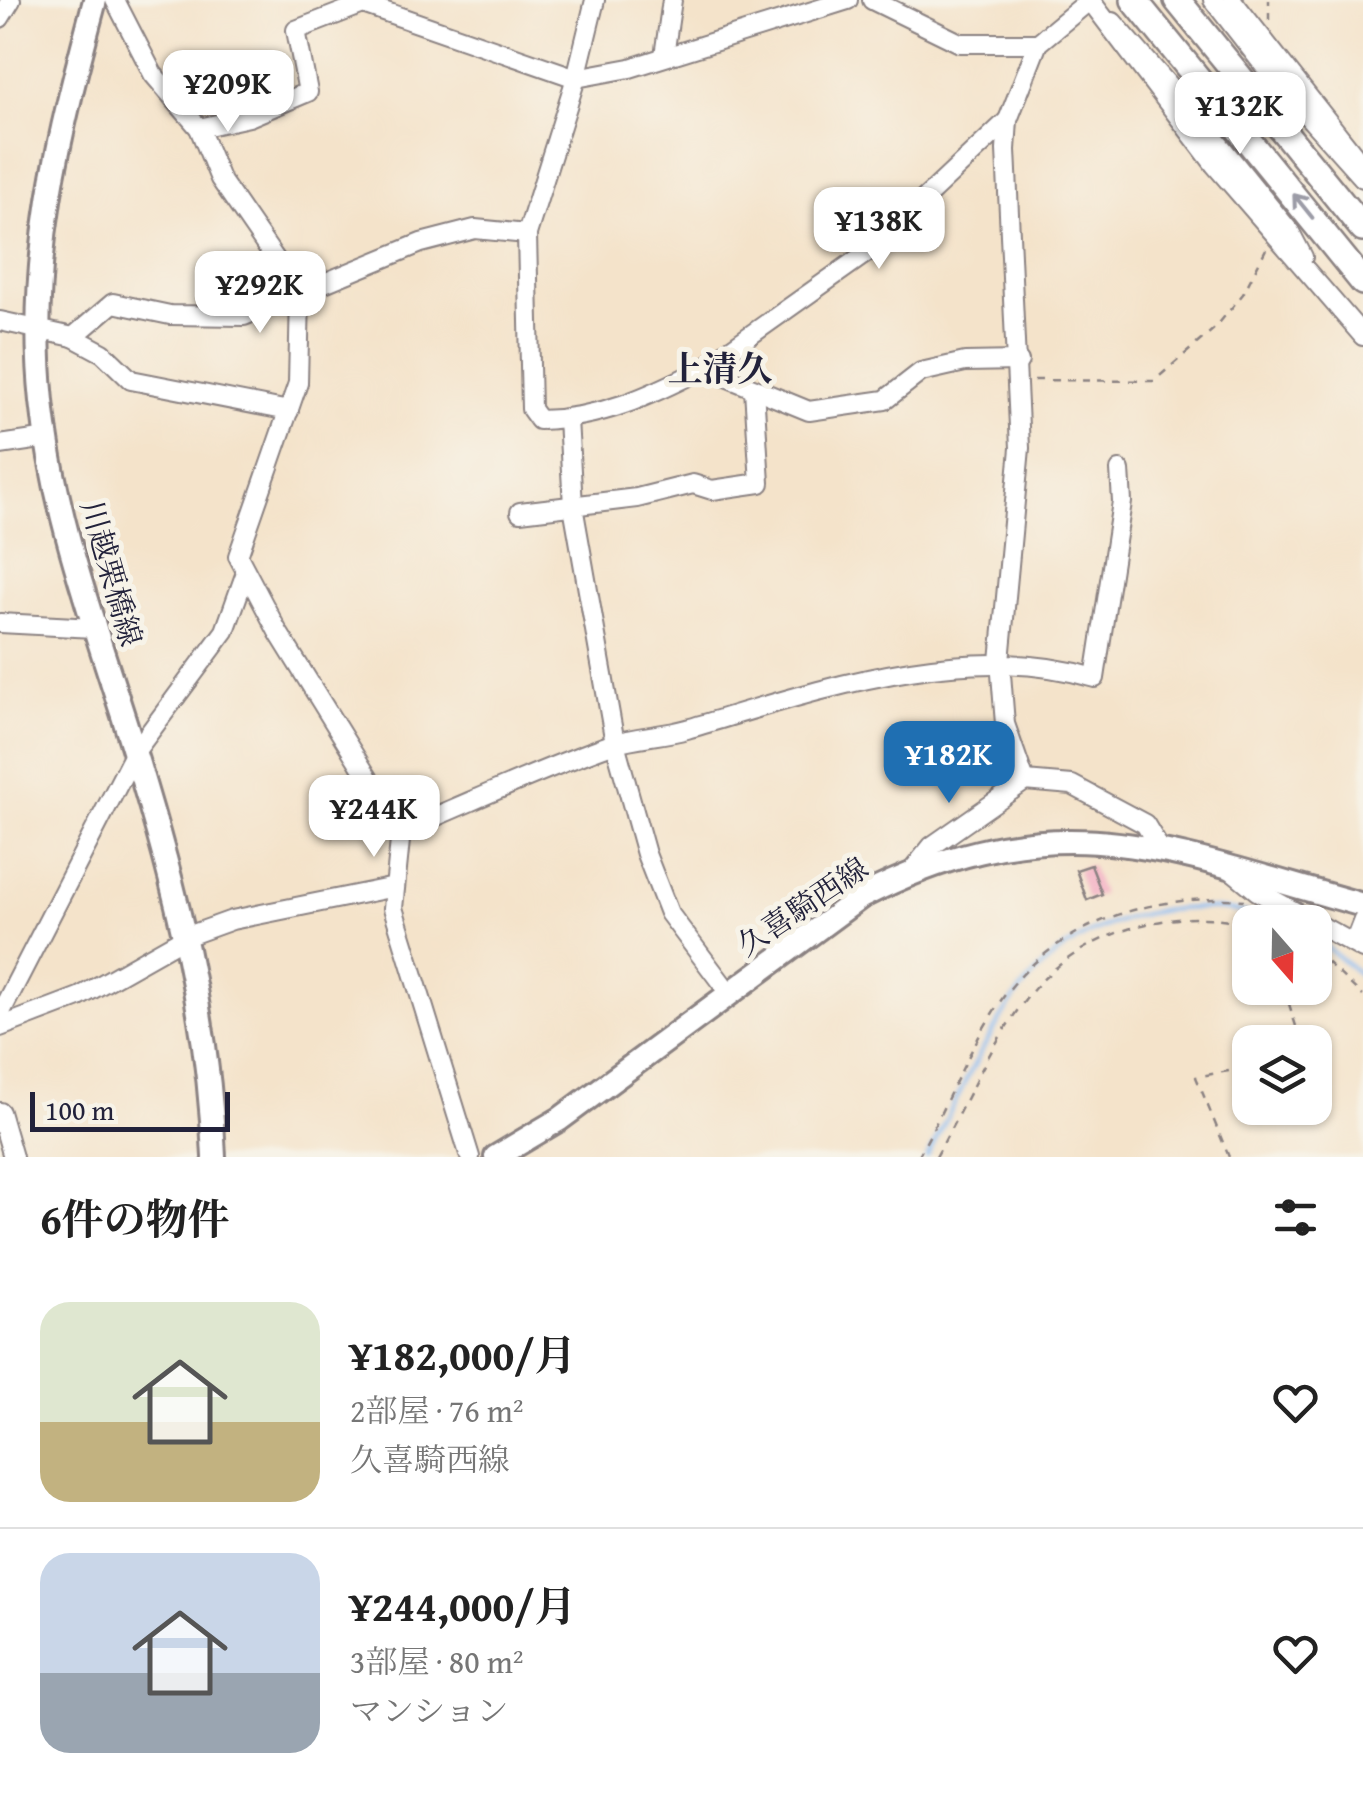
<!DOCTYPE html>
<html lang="ja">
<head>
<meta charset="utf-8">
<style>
	:root { --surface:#fff; --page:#f6f6f6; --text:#222; --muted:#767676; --line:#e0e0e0; --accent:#1f6fb2 }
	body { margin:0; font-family:"Gentium Book Plus","Noto Serif JP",serif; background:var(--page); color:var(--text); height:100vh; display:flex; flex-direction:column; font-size:38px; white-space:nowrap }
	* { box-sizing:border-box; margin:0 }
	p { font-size:32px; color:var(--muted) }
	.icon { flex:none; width:55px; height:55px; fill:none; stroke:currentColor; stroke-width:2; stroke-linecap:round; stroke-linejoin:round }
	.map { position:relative; height:1157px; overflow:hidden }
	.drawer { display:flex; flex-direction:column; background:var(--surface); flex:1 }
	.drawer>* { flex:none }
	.needle { width:65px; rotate:160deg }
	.tools { position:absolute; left:1232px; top:905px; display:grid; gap:20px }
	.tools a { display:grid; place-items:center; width:100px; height:100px; border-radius:20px; background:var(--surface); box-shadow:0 2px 8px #0004; font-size:50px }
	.scale { position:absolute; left:30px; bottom:25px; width:200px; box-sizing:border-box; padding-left:10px; border:5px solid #22223b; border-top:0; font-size:28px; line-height:35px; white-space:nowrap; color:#22223b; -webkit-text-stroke:8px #f7f3e8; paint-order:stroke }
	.price { position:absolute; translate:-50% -85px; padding:0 22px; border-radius:20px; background:#fff; color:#222; font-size:32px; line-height:65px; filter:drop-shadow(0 2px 5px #0008) }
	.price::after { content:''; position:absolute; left:50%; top:60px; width:30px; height:22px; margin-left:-15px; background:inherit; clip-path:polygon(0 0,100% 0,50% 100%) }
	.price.current { background:var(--accent); color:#fff }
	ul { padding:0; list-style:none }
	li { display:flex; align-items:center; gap:30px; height:250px; padding:0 40px }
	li+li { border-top:2px solid var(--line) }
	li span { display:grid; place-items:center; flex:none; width:280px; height:200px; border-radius:30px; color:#555 }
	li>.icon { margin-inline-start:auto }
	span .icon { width:120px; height:120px; fill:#fffc; stroke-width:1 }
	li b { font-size:42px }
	h2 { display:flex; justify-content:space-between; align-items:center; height:120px; padding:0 40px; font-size:42px }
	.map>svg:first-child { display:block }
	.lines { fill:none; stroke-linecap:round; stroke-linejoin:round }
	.stream { stroke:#84baf3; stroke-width:4 }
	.building { fill:#f3a9bf }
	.minor-tunnel { stroke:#cabcad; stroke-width:18; stroke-dasharray:18 9; stroke-linecap:butt }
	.minor-casing { stroke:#8b8282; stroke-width:22 }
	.major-casing { stroke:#8b8282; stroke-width:28 }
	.highway-casing { stroke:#8b8282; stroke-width:30 }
	.path { stroke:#8b8282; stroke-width:2.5; stroke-dasharray:8 8; stroke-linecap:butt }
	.minor { stroke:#fff; stroke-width:18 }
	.major { stroke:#fff; stroke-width:22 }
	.highway { stroke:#fff; stroke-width:25 }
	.oneway { stroke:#9c9ca7 }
	.labels { text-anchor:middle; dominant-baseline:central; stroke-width:10; stroke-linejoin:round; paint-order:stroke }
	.street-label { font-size:30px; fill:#22223b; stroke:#f7f3e8 }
	.quarter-label { font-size:35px; font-weight:bold; fill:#22223b; stroke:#f7f3e8 }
</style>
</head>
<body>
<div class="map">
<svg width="1363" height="1157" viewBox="0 0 1363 1157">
	<rect width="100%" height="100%" fill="#f7f3e8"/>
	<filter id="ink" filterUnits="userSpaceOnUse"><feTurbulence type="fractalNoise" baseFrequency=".01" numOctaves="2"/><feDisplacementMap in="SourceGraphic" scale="20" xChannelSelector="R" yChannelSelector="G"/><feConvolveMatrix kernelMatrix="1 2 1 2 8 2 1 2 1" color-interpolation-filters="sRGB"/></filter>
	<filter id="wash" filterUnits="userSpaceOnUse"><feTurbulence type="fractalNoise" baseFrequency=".0048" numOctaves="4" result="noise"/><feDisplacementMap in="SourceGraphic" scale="40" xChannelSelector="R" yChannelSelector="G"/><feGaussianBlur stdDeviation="2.25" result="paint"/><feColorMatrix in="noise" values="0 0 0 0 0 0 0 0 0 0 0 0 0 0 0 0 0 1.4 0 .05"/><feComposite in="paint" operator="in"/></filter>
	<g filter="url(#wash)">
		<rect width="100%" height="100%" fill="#f4e3ca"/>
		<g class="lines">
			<g class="stream">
				<path d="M1315,938L1363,977"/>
				<path d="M927,1157C953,1108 976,1055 1007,1009C1069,914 1181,889 1283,922"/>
			</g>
		</g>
		<g id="blocks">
			<path class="building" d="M1091,865L1102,894L1087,900L1076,870Z"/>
		</g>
	</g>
	<g filter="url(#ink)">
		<use href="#blocks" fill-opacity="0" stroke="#8b8282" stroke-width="2.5"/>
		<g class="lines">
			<path class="minor-tunnel" d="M1210,133L1276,81"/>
			<g class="minor-casing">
				<g id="minor">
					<path d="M115,0L153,74L199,128L220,179L300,295L298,383L238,556L278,632L401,831L393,908L470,1157"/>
					<path d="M595,0L576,78L527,234L531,409L539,420C600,419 650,396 704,368L809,411L885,400L921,372L965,362L1019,361"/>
					<path d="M872,0L960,43H1038"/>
					<path d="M1090,0L1215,165L1363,336"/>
					<path d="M1213,0L1276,81L1363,178"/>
					<path d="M1232,0L1363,166"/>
					<path d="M0,18L11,0"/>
					<path d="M1113,22L1210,133L1290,232L1303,257"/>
					<path d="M664,56L672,0"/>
					<path d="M199,128L249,117L308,92L296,30L363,4L576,78L630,68L848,0"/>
					<path d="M0,321L73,337L113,303L170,315L244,316L421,243L475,229L527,234"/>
					<path d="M73,337L103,353L131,380L289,411"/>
					<path d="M704,368L869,251L1008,120"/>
					<path d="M568,419L573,506L615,743L646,854L669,913L729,993"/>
					<path d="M0,445L48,438"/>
					<path d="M520,512L637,498L693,484L712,490L760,483L754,389"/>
					<path d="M0,623L94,628"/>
					<path d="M1025,781L1005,724L1000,661L1020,448L1006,150L1008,120L1038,43L1090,0"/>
					<path d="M401,831C471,802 541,769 612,744C636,736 663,736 687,729C814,692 964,638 1095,678L1122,502L1120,470"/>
					<path d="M1229,868L1257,891L1363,949"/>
					<path d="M911,872L932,846L1025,781L1072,785L1145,824L1160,849"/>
					<path d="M1354,943L1363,920"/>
					<path d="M0,1014L135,752L225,631L245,575"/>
					<path d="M0,1027L79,997L185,937L232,920L395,887"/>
					<path d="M0,1112L13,1157"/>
				</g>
			</g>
			<g class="major-casing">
				<g id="major">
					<path d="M95,0C59,135 27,259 42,401C54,522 99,636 134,751C175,884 209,1018 214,1157"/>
					<path d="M496,1157L560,1119L861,897C1056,797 1167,851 1363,905"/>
				</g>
			</g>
			<g class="highway-casing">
				<g id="highway">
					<path d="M1134,0L1363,282"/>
					<path d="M1177,0L1363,229"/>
				</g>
			</g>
			<g class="path">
				<path d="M1269,20V0"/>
				<path d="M1034,380L1154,381L1215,328L1243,294L1266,249"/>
				<path d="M1315,951L1363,996"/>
				<path d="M1284,988L1301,1042"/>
				<path d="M918,1157C944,1110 964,1060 992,1014C1046,925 1146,893 1244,900"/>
				<path d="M936,1157C964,1106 988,1049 1023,1003C1072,934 1170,904 1250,924"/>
				<path d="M1229,1157L1196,1077L1250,1067"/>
			</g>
			<use href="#minor" class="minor"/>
			<use href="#major" class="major"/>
			<use href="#highway" class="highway"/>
		</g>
		<defs><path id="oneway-shaft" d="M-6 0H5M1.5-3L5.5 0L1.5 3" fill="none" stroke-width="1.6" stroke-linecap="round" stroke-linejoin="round" transform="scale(2.5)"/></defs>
		<use class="oneway" href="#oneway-shaft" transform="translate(1303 206) rotate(-129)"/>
	</g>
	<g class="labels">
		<g class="street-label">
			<text transform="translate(112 573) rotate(74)">川越栗橋線</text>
			<text transform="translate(802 906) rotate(-34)">久喜騎西線</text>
		</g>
		<g class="quarter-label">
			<text x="720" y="368">上清久</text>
		</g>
	</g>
</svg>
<div class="tools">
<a><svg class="needle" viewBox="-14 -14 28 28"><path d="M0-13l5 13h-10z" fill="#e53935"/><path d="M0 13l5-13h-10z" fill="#767676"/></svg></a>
<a><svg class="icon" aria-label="layers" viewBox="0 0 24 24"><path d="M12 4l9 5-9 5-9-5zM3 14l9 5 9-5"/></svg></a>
</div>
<div class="scale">100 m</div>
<b class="price" style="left:228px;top:135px">¥209K</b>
<b class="price" style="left:1240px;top:157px">¥132K</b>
<b class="price" style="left:879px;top:272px">¥138K</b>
<b class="price" style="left:260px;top:336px">¥292K</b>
<b class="price current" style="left:949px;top:806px">¥182K</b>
<b class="price" style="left:374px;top:860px">¥244K</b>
</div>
<section class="drawer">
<h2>6件の物件<svg class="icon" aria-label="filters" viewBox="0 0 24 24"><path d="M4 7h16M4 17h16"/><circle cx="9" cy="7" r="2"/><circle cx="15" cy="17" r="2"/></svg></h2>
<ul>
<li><span style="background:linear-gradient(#dfe7d0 60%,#c2b280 0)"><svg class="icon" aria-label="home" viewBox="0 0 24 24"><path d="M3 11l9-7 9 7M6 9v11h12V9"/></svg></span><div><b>¥182,000/月</b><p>2部屋 · 76 m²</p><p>久喜騎西線</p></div><svg class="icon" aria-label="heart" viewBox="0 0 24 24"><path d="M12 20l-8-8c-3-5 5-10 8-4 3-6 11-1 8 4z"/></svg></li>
<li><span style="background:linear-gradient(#c9d6e8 60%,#9aa5b1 0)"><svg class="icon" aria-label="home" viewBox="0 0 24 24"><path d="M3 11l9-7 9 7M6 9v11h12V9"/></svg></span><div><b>¥244,000/月</b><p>3部屋 · 80 m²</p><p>マンション</p></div><svg class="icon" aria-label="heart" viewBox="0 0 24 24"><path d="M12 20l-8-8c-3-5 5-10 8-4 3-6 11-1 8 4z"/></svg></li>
</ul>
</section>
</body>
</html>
